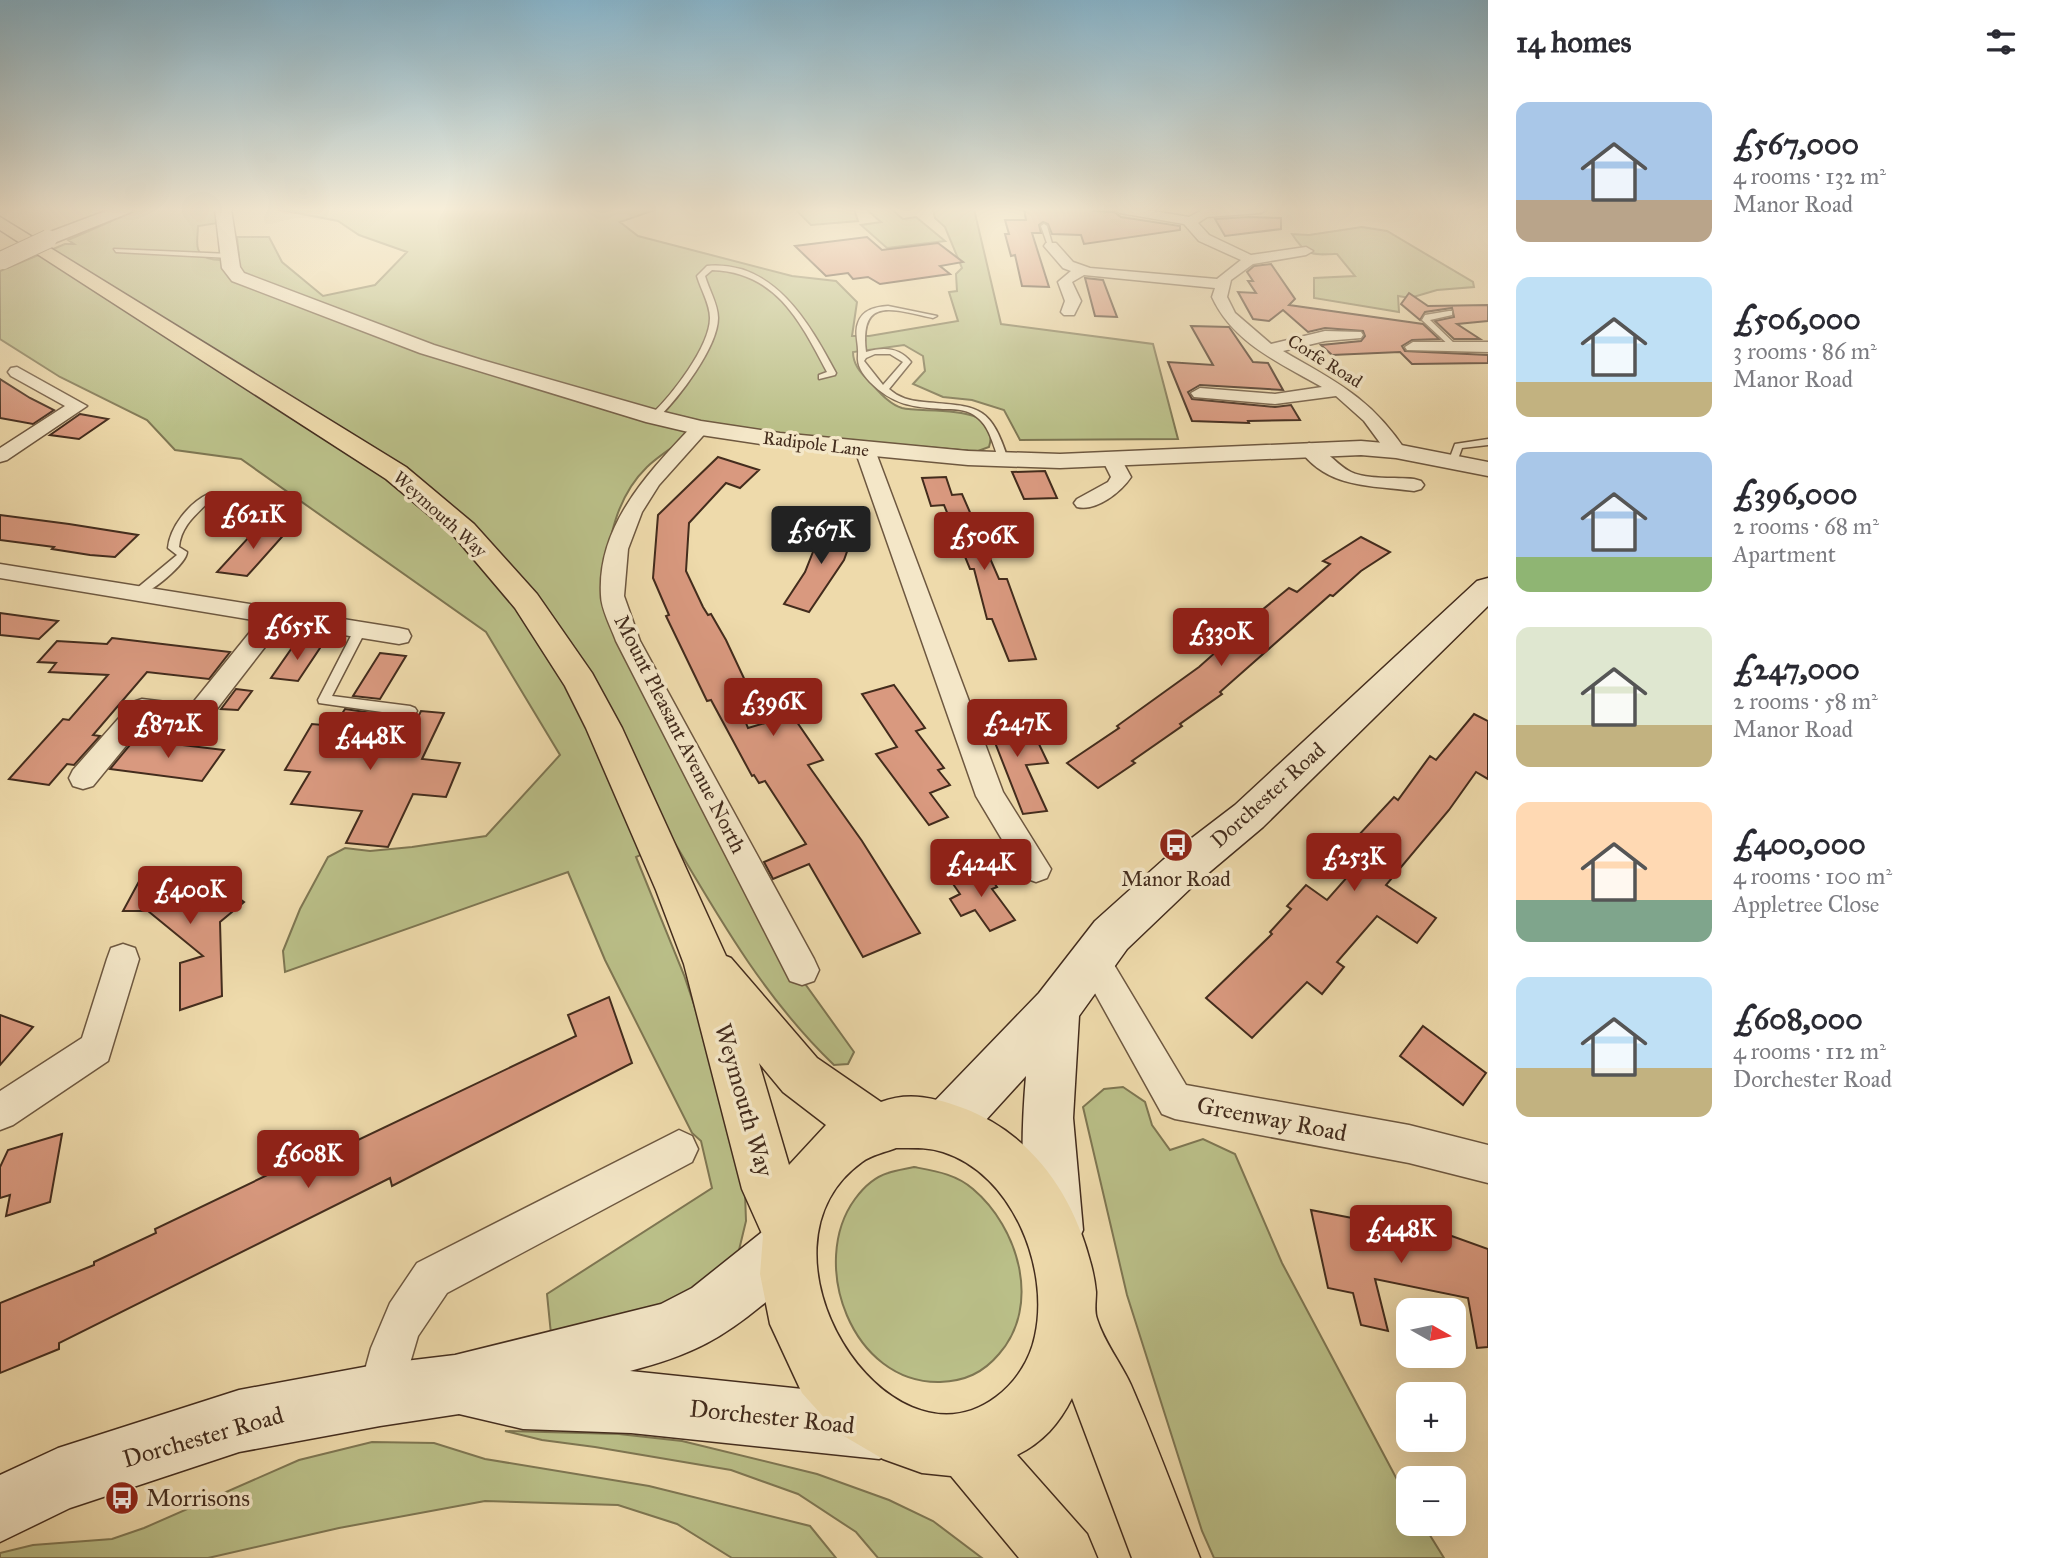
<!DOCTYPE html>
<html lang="en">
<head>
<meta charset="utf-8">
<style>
	:root { --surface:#fff; --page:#f7f7f7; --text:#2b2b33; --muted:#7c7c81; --accent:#8f2418 }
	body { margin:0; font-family:"IM FELL Great Primer",serif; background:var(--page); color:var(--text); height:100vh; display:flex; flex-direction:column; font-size:26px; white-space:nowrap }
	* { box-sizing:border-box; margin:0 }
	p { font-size:23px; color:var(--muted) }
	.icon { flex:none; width:38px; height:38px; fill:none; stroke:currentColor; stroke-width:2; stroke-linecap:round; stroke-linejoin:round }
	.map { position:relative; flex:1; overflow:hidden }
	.panel { display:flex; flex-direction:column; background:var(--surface); width:560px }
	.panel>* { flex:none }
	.needle { width:46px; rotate:99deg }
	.fabs { position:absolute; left:1396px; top:1298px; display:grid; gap:14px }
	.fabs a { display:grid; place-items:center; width:70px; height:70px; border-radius:14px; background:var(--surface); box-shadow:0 7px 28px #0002; font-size:35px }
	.price { position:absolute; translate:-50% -60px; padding:0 16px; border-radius:7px; background:var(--accent); color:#fff; font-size:23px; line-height:46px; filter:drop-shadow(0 2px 4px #0008) }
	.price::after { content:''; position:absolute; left:50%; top:42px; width:21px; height:16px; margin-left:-10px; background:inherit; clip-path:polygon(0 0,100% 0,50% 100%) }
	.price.selected { background:#222; color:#fff }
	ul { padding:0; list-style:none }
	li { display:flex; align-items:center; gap:21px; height:175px; padding:0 28px }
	li span { display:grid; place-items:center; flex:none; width:196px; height:140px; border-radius:14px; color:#555 }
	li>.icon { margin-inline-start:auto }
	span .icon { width:84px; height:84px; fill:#fffc; stroke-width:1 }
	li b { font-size:30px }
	h2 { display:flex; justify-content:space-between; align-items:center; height:84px; padding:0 28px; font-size:30px }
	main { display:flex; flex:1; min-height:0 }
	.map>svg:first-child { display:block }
	.green { fill:#babf88; stroke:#7e7652; stroke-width:2 }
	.building { fill:#d9997f; stroke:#432c1d; stroke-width:2 }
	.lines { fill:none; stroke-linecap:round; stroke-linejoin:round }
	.service-casing { stroke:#6e5840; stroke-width:3 }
	.minor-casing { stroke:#6e5840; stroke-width:3 }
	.tertiary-casing { stroke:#6e5840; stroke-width:3 }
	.secondary-casing { stroke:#432c1d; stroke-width:3 }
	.trunk-casing { stroke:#432c1d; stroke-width:3 }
	.service { fill:#f4e7c8; fill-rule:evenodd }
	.minor { fill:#f4e7c8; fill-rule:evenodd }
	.tertiary { fill:#f4e7c8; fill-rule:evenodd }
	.secondary { fill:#f4e7c8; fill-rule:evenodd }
	.trunk { fill:#eedaab; fill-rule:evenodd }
	.tertiary-bridge-casing { stroke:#6e5840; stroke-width:20; stroke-linecap:butt }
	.tertiary-bridge { stroke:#f4e7c8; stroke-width:18 }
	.labels { text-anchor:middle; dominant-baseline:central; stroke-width:7; stroke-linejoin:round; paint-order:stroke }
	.far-street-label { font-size:18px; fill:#432c1d; stroke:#f4e7c8 }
	.street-label { font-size:21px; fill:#432c1d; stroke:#f4e7c8 }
	.poi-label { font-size:21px; fill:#432c1d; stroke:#f4e7c8 }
	.near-street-label { font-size:24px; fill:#432c1d; stroke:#f4e7c8 }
	.near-poi-label { font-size:24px; fill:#432c1d; stroke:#f4e7c8; text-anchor:start }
</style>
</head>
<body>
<main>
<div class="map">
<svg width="1488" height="1558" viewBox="0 0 1488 1558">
	<rect width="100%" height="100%" fill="#eedaab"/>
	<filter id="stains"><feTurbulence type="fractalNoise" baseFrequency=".00286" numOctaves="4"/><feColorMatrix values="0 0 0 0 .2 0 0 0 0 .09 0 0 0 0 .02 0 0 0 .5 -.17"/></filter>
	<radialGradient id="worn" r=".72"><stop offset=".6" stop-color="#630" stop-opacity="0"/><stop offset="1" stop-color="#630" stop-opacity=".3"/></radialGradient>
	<g class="green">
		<path d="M139,209H217L218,223L198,226C198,232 196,243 198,249C203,264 228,260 239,258L237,237H269L282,262L323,296L375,285L407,252L359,235L338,221L276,209H657L620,222L638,236L792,276L836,281L857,302L852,336H869L958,321L949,292L957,291L956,274L962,268L945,227L935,218L933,209H974L1001,324L1153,344L1178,439L1020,440L1004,410L972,400L943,397L913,384L925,371L923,356L904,345L853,352C853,364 860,372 868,380C878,390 888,404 902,408C925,414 1003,401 989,447L978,451L961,450L701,428C684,440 663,452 647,467C611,502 608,551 601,598L798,974L854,1052L848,1064L834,1065C766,1000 720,920 673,840L636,857L684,975L713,1061L745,1193L746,1221L739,1250L722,1276L702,1295L551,1334L547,1294L712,1188L701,1141L692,1133L605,960L568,872L285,972L283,951L300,909L328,857L345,848L370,851L412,847L486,836L560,755L486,632L241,459L175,450L147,420L60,377L0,339V271L65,244H74L68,240Z"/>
		<path d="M795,209H854L858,221L811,225Z"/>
		<path d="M891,209L903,219L916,217L945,241L887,248L861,225L881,222L867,210Z"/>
		<path d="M1362,227L1387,231L1473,282L1474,287L1437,290L1410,298L1398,296L1399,312L1314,298V278L1355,276L1337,254C1311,255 1306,256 1292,234L1309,235Z"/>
		<path d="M1123,1087L1145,1102L1152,1125L1170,1150L1203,1139L1235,1154L1282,1263L1409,1502V1524H1423L1444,1558H1214L1202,1531L1127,1295L1083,1107L1104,1089Z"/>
		<path d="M914,1167C935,1171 956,1174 973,1189C1018,1227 1042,1305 999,1354C983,1373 965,1381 940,1382C852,1384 808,1263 855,1199C863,1188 875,1177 888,1173C896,1170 905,1169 914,1167Z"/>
		<path d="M505,1431L619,1434L682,1441L817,1474L889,1500L933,1521L982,1558H878L856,1532L798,1494L731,1470L595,1447L542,1440Z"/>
		<path d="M372,1442L434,1443L485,1459L649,1486L810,1526L836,1558H732L677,1524L618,1505L485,1501L339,1528L208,1558H0V1553L33,1545L112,1539L144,1528L299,1460Z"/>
	</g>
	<g class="building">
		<path d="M1024,209H1092L1093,211L1114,212L1121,217L1180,226V230L1084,244L1081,235L1052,234L1048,224L1043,222L1039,225L1041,233H1032L1049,287L1022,286L1015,255L1011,256L1005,234H1009L1005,220H1026Z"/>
		<path d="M1249,217L1281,218V229L1225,236L1215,219Z"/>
		<path d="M867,237L882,250L938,243L963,262L940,266L950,274L880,284L868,277L853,279L848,273L826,276L795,246Z"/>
		<path d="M1271,264L1295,299L1289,305L1423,324L1439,339L1412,340L1402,346L1405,351L1488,355V363L1412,364L1400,352L1332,355L1321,345L1361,341L1365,336L1363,331L1325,328L1308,332L1283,310L1269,321L1253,319L1238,292L1256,293L1248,281H1253L1247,272L1254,266Z"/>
		<path d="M1085,278L1103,280L1117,317L1095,316Z"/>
		<path d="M1409,293L1428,306L1488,305V321L1457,324L1480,339H1454L1435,321L1454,317L1452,308L1425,312L1420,320L1401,304Z"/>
		<path d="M1191,326L1229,327L1253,362L1268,363L1283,390L1200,385L1188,392L1192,399L1275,407L1291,405L1300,420L1248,421L1249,423L1192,421L1168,362L1213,365Z"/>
		<path d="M0,379L30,398L54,410L33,424L0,418Z"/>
		<path d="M80,414L108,419L79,439L50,435Z"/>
		<path d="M718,457L759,470L740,488L726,483L689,523L686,571L703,607L708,615L711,614L726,640L757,706L742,713L748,728L792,715L823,760L808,765L862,841L920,933L863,957L809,864L773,879L764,862L806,844L765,781L759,783L754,775L752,776L711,700L707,701L666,616L669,615L653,578L658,515Z"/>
		<path d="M1045,471L1057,498L1024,499L1012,472Z"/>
		<path d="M946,477L952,495L962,494L999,579H1007L1036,659L1009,661L992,619H987L974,569H970L944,505L931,506L922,478Z"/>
		<path d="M0,515L69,524L138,535L115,557L90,555L52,549L54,547L0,540Z"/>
		<path d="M824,524L855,529L844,560L809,612L784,604L805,572Z"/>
		<path d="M260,525L289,529L247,576L217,572Z"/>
		<path d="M1361,537L1390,552L1361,571L1333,596L1330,595L1220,692L1222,694L1180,724L1182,726L1132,761L1135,763L1098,788L1067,763L1119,728L1117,726L1199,667L1226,643L1223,642L1289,588L1297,592L1330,564L1323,561Z"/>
		<path d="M0,613L58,621L39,639L0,635Z"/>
		<path d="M112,638L230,652L209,679L147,672L93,735L100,736L74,765L67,764L49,785L9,779L63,719L69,720L108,675L49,672L56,663L38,662L57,641L107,644Z"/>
		<path d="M296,642L322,645L298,681L271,678Z"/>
		<path d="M380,653L406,656L380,699L353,696Z"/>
		<path d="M894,685L925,728L916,731L944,768L938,770L950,785L930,793L948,817L929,825L876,754L897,747L862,694Z"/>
		<path d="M236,689L252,691L238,710L221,709Z"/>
		<path d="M345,709L372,713L362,729L410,734L421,711L444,713L422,759L460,763L446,797L413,794L388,847L346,843L362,811L291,804L310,772L285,770L312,724L334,726Z"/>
		<path d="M1011,710L1026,743L1038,742L1048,763L1026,765L1047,811L1023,814L983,712Z"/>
		<path d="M1474,714L1488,721V779L1476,772L1449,810L1386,885L1436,918L1417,943L1377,916L1337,962L1344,967L1322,994L1307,982L1252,1038L1206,998L1272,934L1270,932L1291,909L1287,906L1306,885L1327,900L1372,849L1356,838L1394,797L1398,800L1430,756L1436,760Z"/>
		<path d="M134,740L174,744L224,750L202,781L110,769Z"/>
		<path d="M983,868L997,887L992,889L1015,920L990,931L975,910L961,916L950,899L960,894L951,881Z"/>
		<path d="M143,874L209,876L244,902L220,922L222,996L180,1010V963L203,956L148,911H123Z"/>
		<path d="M609,997L632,1063L392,1186L390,1178L59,1343V1349L0,1373V1303L94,1265V1262L156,1233L155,1229L355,1133L356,1141L576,1036L568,1015Z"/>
		<path d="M0,1015L33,1027L0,1065Z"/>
		<path d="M1423,1026L1486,1073L1463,1105L1400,1056Z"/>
		<path d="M62,1134L50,1202L6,1216L10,1195L0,1198V1167L8,1150Z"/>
		<path d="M1311,1210L1383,1224L1382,1219L1435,1230L1488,1249V1347L1477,1348L1468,1298L1375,1279L1388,1331L1361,1325L1353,1293L1328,1288Z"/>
	</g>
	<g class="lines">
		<g class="service-casing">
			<g id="service">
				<path d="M1044,224L1047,226L1053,247L1048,246L1041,226Z"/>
				<path d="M114,249L230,254L234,256L230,258L116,252Z"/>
				<path d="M707,266C774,260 809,323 836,373L835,375L819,379V375L827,372C800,321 776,272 712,270L705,276C709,290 718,304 718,318C718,347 678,399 657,419H651V415C671,396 710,347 710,318C710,304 701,290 697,276Z"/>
				<path d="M888,306L937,316L933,318C894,310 859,295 866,352C883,347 899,347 911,362L889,389C899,398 910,401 924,402C977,407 990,403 1008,459L1006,461H1000C992,445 991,426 974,415C965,409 953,409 943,409C912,407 893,405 870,382C862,373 857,366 858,355C859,344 854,333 858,323C863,309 876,307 888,306ZM875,354H890L903,362L883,385L864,361L866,358Z"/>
				<path d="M1449,311H1452V315L1430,320L1456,345L1457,347L1453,349L1422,320L1425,315Z"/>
				<path d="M1488,439V445L1462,448L1457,462L1449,460L1455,444Z"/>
				<path d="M208,494L213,497C199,513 181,524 179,547L187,552C187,563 149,596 136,595V589L177,555L168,548C170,527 189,503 208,494Z"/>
				<path d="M360,626L366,630L332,696L410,706L415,708L417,711L415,714L410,716L319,703L318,700L354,630Z"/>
			</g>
		</g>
		<g class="minor-casing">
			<g id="minor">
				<path d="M1114,209H1141L1189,217L1204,209H1267L1261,213L1207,217L1198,223L1209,235L1251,255L1306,247L1313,251L1306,255L1253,264L1231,280L1227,297L1235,313L1271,344L1325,331L1361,332L1363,335L1361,338L1325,341L1283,351C1336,382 1370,397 1406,451L1403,455H1389L1364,421L1336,396L1275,404L1194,397L1191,393L1200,388L1275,394L1322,387C1280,363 1233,343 1212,297L1215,288L1084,275L1072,282L1081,301L1074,315H1064L1061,312L1065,301L1058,282L1071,271L1063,268L1044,246L1046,243H1056L1073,262L1090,268L1217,279L1241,260L1199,241L1184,224L1120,213Z"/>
				<path d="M1413,342H1488V352L1407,350L1405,347Z"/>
				<path d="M17,367L87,406L7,460L0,462V448L65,406L11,376L8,372L11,368Z"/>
				<path d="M701,422L710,428L659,485L642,512L628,549L624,596L640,641L814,959L819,970L814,981L802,985L790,981L616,641C611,627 601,609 601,595C597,524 650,471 694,424Z"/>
				<path d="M1309,443C1325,447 1336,465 1351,472C1369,480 1395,477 1414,479L1421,481L1424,485L1421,489L1414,491C1370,485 1328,489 1299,449Z"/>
				<path d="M865,444L875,450L1003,792L1051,869L1047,878L1036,882L1025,878L976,796L855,450Z"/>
				<path d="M1112,453L1119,455L1131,477C1121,492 1096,512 1077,507L1074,503L1077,499L1108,482L1111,477L1102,459Z"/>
				<path d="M0,564L399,628L408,630L411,636L408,642L399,644L282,625L206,723L197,726L148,719L93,786L83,789L73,786L69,778L73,770L133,702L142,699L191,705L259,621L0,578Z"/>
				<path d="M123,944L135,948L139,959L108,1061L13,1125L0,1130V1091L82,1038L107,959L111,948Z"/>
				<path d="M1092,944L1104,948L1186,1085L1409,1125L1488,1145V1183L1409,1163L1175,1119L1162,1114L1076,959L1080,948Z"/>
				<path d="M679,1130L692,1136L698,1149L692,1162L447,1293L418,1336L396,1411L380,1417L364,1411L358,1395L371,1348L390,1303L417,1263Z"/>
			</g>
		</g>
		<g class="tertiary-casing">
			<g id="tertiary">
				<path d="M111,209H133L131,212L54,243H42L40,239L42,235Z"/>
				<path d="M215,209H231L240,267L244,273L434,345L482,360L660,411L701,421L780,433L968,451L1060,454L1361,441L1396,444L1488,462V476L1396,458L1361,455L1060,468L968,465L780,447L701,435L646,422L420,353L232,281L222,268Z"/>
			</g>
		</g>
		<g class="secondary-casing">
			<g id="secondary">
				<path d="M1488,578V606L1263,827L1193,886L1127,949L1079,1016L1073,1118L1083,1230L1074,1249L1055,1258L1036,1249C1018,1208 1022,1122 1026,1076L964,1144L946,1152L928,1144L920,1126L928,1108L1039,993L1095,921L1163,860L1235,805L1477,581Z"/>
				<path d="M787,1220L807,1228L815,1248C804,1273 793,1279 773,1296C724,1338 693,1355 630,1371L879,1397L901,1406L910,1428L901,1450L879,1459L631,1433L523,1429L459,1414L380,1426L239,1452L70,1508L0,1542V1475L58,1448L239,1390L380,1364L455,1355L661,1304L692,1288L767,1228Z"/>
			</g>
		</g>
		<g class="trunk-casing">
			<path id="trunk" d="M0,217L406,467L474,524L537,594L592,673L622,728L726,956L731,958L817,1058L881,1102C909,1091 936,1098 963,1108C1031,1134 1072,1192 1090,1261C1093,1271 1095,1282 1096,1292C1096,1301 1094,1311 1097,1319C1104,1342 1121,1363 1131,1385C1156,1442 1177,1500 1200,1558H1132L1072,1398C1059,1424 1043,1442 1017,1455L1087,1534L1097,1558H1019L951,1476L922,1473L883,1459L837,1432L802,1393L770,1324L760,1274L763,1236L742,1189L684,964L656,890L586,728L565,686L515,608L454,536L386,479L0,230ZM759,1063L783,1092L826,1125L789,1165ZM896,1148C912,1148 928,1147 943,1152C1013,1174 1050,1269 1035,1336C1030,1360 1016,1382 996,1397C887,1479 741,1249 862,1162C871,1155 886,1152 896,1148Z"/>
		</g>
		<use href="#service" class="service"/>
		<use href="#minor" class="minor"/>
		<use href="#tertiary" class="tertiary"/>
		<use href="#secondary" class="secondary"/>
		<use href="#trunk" class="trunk"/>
		<g class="tertiary-bridge-casing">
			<path id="tertiary-bridge" d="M3,260L48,239"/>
		</g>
		<use href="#tertiary-bridge" class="tertiary-bridge"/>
	</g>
	<linearGradient id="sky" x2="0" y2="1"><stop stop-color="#88b7cf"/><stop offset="0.49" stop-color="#f7eed9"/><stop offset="1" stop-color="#f7eed9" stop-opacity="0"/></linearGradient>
	<rect width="1488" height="427" fill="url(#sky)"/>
	<defs>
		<g id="bus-disc" transform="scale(1.75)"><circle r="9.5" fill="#8f2418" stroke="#f4e7c8"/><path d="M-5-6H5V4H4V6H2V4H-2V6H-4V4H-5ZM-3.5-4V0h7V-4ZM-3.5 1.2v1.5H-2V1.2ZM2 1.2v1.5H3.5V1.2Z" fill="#fff"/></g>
	</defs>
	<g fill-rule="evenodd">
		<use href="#bus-disc" x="1176" y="845"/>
		<use href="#bus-disc" x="122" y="1498"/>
	</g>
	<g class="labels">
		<g class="far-street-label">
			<text transform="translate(1325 361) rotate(32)">Corfe Road</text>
			<text transform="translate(816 444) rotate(7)">Radipole Lane</text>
			<text transform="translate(440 514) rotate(42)">Weymouth Way</text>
		</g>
		<g class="street-label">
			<text transform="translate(680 734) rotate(63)">Mount Pleasant Avenue North</text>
			<text transform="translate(1268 795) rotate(-42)">Dorchester Road</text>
		</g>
		<g class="poi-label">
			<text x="1176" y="879">Manor Road</text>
		</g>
		<g class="near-street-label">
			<text transform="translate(744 1100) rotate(74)">Weymouth Way</text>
			<text transform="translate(1272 1119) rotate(11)">Greenway Road</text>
			<text transform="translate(772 1417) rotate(6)">Dorchester Road</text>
			<text transform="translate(203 1437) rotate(-16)">Dorchester Road</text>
		</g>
		<g class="near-poi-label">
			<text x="146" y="1498">Morrisons</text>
		</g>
	</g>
	<rect width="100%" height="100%" filter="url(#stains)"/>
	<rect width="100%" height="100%" fill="url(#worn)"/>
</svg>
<div class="fabs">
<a><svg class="needle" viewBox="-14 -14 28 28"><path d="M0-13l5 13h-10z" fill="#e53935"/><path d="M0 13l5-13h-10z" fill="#7c7c81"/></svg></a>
<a>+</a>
<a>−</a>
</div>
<b class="price" style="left:253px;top:551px">£621K</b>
<b class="price selected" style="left:821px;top:566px">£567K</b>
<b class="price" style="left:984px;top:572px">£506K</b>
<b class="price" style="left:297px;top:662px">£655K</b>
<b class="price" style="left:1221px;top:668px">£330K</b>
<b class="price" style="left:773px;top:738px">£396K</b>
<b class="price" style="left:1017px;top:759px">£247K</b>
<b class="price" style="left:168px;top:760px">£872K</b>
<b class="price" style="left:370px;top:772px">£448K</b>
<b class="price" style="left:1354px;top:893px">£253K</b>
<b class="price" style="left:981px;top:899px">£424K</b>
<b class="price" style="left:190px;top:926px">£400K</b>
<b class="price" style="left:308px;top:1190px">£608K</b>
<b class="price" style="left:1401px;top:1265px">£448K</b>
</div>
<section class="panel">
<h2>14 homes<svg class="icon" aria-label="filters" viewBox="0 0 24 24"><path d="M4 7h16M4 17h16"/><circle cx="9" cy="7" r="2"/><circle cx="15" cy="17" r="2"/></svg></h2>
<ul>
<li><span style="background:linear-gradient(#a9c7e8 70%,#b9a48a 0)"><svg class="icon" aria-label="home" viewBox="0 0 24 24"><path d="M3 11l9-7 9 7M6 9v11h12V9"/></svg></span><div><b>£567,000</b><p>4 rooms · 132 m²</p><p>Manor Road</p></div></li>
<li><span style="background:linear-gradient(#bfe0f5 75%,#c2b280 0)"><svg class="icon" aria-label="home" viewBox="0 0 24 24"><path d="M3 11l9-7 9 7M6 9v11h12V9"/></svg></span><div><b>£506,000</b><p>3 rooms · 86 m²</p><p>Manor Road</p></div></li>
<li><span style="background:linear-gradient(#a9c7e8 75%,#8fb573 0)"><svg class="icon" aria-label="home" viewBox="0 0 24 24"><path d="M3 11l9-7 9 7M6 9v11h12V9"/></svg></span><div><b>£396,000</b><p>2 rooms · 68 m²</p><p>Apartment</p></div></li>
<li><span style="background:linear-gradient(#dfe7d0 70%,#c2b280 0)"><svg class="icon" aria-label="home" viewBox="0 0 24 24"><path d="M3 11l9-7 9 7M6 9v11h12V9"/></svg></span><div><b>£247,000</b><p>2 rooms · 58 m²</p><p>Manor Road</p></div></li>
<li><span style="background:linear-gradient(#ffd9b3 70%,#7fa58c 0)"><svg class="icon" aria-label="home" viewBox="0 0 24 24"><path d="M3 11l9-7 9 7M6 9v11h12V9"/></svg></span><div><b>£400,000</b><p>4 rooms · 100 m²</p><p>Appletree Close</p></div></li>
<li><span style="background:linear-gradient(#bfe0f5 65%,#c2b280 0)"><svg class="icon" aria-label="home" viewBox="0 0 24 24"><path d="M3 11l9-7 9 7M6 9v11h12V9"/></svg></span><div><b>£608,000</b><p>4 rooms · 112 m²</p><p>Dorchester Road</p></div></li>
</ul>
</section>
</main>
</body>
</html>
